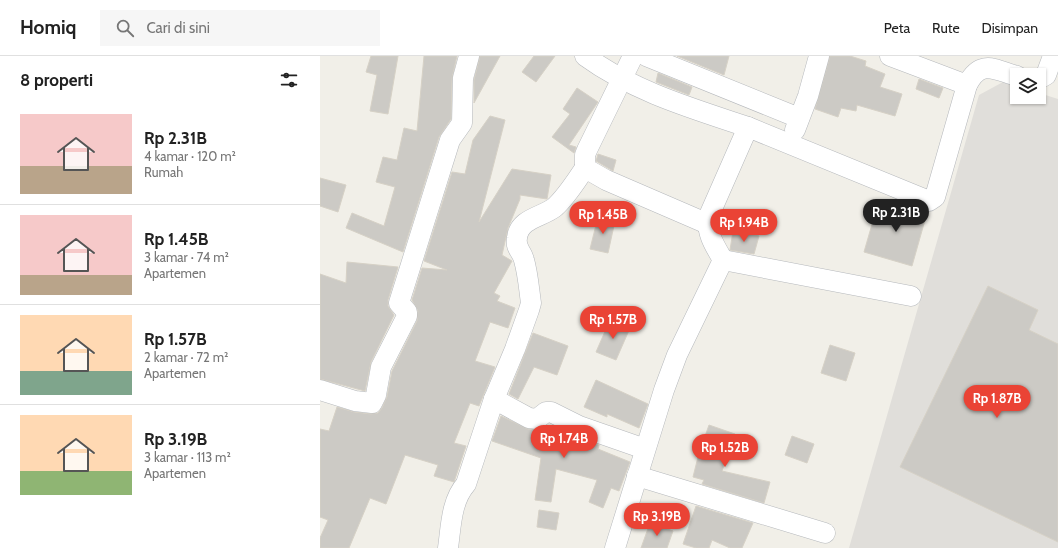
<!DOCTYPE html>
<html lang="id">
<head>
<meta charset="utf-8">
<style>
	:root { --surface:#fff; --page:#f6f6f6; --text:#222; --muted:#767676; --line:#e0e0e0; --accent:#ea4335 }
	body { margin:0; font-family:Cabin,sans-serif; background:var(--page); color:var(--text); height:100vh; display:flex; flex-direction:column; font-size:15px; white-space:nowrap }
	* { box-sizing:border-box; margin:0 }
	p { font-size:13px; color:var(--muted) }
	.icon { flex:none; width:22px; height:22px; fill:none; stroke:currentColor; stroke-width:2; stroke-linecap:round; stroke-linejoin:round }
	.map { position:relative; flex:1; overflow:hidden }
	.drawer { display:flex; flex-direction:column; background:var(--surface); width:320px }
	.drawer>* { flex:none }
	.tools { position:absolute; left:690px; top:12px; display:grid; gap:8px }
	.tools a { display:grid; place-items:center; width:36px; height:36px; border-radius:0px; background:var(--surface); box-shadow:0 1px 3px #0004; font-size:20px }
	.price { position:absolute; translate:-50% -34px; padding:0 9px; border-radius:14px; background:var(--accent); color:#fff; font-size:13px; line-height:26px; filter:drop-shadow(0 1px 2px #0008) }
	.price::after { content:''; position:absolute; left:50%; top:24px; width:12px; height:9px; margin-left:-6px; background:inherit; clip-path:polygon(0 0,100% 0,50% 100%) }
	.price.active { background:#222; color:#fff }
	ul { padding:0; list-style:none }
	li { display:flex; align-items:center; gap:12px; height:100px; padding:0 20px }
	li+li { border-top:1px solid var(--line) }
	li span { display:grid; place-items:center; flex:none; width:112px; height:80px; border-radius:0px; color:#555 }
	li>.icon { margin-inline-start:auto }
	span .icon { width:48px; height:48px; fill:#fffc; stroke-width:1 }
	li b { font-size:17px }
	h2 { display:flex; justify-content:space-between; align-items:center; height:48px; padding:0 20px; font-size:17px }
	header { display:flex; align-items:center; gap:24px; box-sizing:border-box; height:56px; padding:0 20px; background:var(--surface); border-bottom:1px solid var(--line) }
	header strong { font-size:19px }
	nav { display:flex; gap:22px; margin-inline-start:auto; font-size:14px }
	.search { width:280px; height:36px; background:var(--page); display:flex; align-items:center; gap:10px; box-sizing:border-box; padding:0 14px; border-radius:0px; color:var(--muted); font-size:15px }
	main { display:flex; flex:1; min-height:0 }
	.map>svg:first-child { display:block }
	.industrial { fill:#e0deda }
	.building { fill:#cccac5; stroke:#d6d1c6 }
	.lines { fill:none; stroke-linecap:round; stroke-linejoin:round }
	.minor-casing { stroke:#b5b8bc; stroke-width:21 }
	.minor { stroke:#fff; stroke-width:20 }
</style>
</head>
<body>
<header>
<strong>Homiq</strong>
<div class="search"><svg class="icon" aria-label="search" viewBox="0 0 24 24"><circle cx="10" cy="10" r="6"/><path d="M15 15l6 6"/></svg>Cari di sini</div>
<nav><a>Peta</a><a>Rute</a><a>Disimpan</a></nav>
</header>
<main>
<section class="drawer">
<h2>8 properti<svg class="icon" aria-label="filters" viewBox="0 0 24 24"><path d="M4 7h16M4 17h16"/><circle cx="9" cy="7" r="2"/><circle cx="15" cy="17" r="2"/></svg></h2>
<ul>
<li><span style="background:linear-gradient(#f6c9c9 65%,#b9a48a 0)"><svg class="icon" aria-label="home" viewBox="0 0 24 24"><path d="M3 11l9-7 9 7M6 9v11h12V9"/></svg></span><div><b>Rp 2.31B</b><p>4 kamar · 120 m²</p><p>Rumah</p></div></li>
<li><span style="background:linear-gradient(#f6c9c9 75%,#b9a48a 0)"><svg class="icon" aria-label="home" viewBox="0 0 24 24"><path d="M3 11l9-7 9 7M6 9v11h12V9"/></svg></span><div><b>Rp 1.45B</b><p>3 kamar · 74 m²</p><p>Apartemen</p></div></li>
<li><span style="background:linear-gradient(#ffd9b3 70%,#7fa58c 0)"><svg class="icon" aria-label="home" viewBox="0 0 24 24"><path d="M3 11l9-7 9 7M6 9v11h12V9"/></svg></span><div><b>Rp 1.57B</b><p>2 kamar · 72 m²</p><p>Apartemen</p></div></li>
<li><span style="background:linear-gradient(#ffd9b3 70%,#8fb573 0)"><svg class="icon" aria-label="home" viewBox="0 0 24 24"><path d="M3 11l9-7 9 7M6 9v11h12V9"/></svg></span><div><b>Rp 3.19B</b><p>3 kamar · 113 m²</p><p>Apartemen</p></div></li>
</ul>
</section>
<div class="map">
<svg width="738" height="492" viewBox="0 0 738 492">
	<rect width="100%" height="100%" fill="#f1efe8"/>
	<path class="industrial" d="M683,26L697,30V41H719V37L738,43V492H529L659,39Z"/>
	<g class="building">
		<path d="M51,0H78L68,58L50,55L57,19L46,16Z"/>
		<path d="M104,0H137L132,22L131,63L119,81L83,196L26,172L32,157L64,170L75,131L56,126L63,101L77,104L84,72L97,75Z"/>
		<path d="M160,0H180L154,47V24Z"/>
		<path d="M214,0H235L216,26L202,16Z"/>
		<path d="M357,0H409L404,19Z"/>
		<path d="M510,0H530L546,5L545,10L565,18L560,31L582,38L575,60L537,49L536,55L521,52L518,61L495,53Z"/>
		<path d="M338,17L372,31L369,39L336,26Z"/>
		<path d="M599,23L623,32L619,42L596,33Z"/>
		<path d="M257,32L278,46L249,89L256,91L254,97L232,81L250,58L243,53Z"/>
		<path d="M170,60L185,64L159,166L192,113L231,119L227,143L200,139V143L188,172L182,199L192,205L174,237L180,240L177,245L195,252L188,272L170,266L155,305L175,311L159,350L150,347L134,387L146,390L134,426L114,420L118,409L85,399L66,448L50,442L29,492H0V482L8,464L0,461V373L9,375L17,351L34,356L51,358L58,357L62,352L67,341L72,315L97,265L98,255L92,244L102,212L127,214L104,205L132,116L145,118L153,84Z"/>
		<path d="M278,98L296,104L293,115L276,105Z"/>
		<path d="M0,122L26,129L18,156L0,150Z"/>
		<path d="M559,144L607,157L592,210L544,196Z"/>
		<path d="M278,161L295,165L288,197L270,193Z"/>
		<path d="M413,175L439,180L434,198L410,194Z"/>
		<path d="M27,206L78,211L68,244V250L74,259L51,306L45,335L0,323V218L26,227Z"/>
		<path d="M668,230L718,254L709,274L738,288V486L580,411Z"/>
		<path d="M290,264L310,272L296,304L276,296Z"/>
		<path d="M213,277L248,290L237,319L214,311L198,343L189,338Z"/>
		<path d="M510,289L535,297L526,325L501,317Z"/>
		<path d="M276,324L328,348L319,372L287,358V361L264,351Z"/>
		<path d="M181,360L208,373L220,374L227,370L238,372L239,373V376L279,389L278,393L310,406L299,435L291,432L283,452L269,446L277,424L236,413L231,446L215,444L221,402L172,385Z"/>
		<path d="M389,369L415,378L402,415L450,426L444,447L382,428L384,424L373,421L379,397Z"/>
		<path d="M472,380L494,388L487,407L465,399Z"/>
		<path d="M376,450L433,467L422,492H410L392,484L389,492H376L363,488Z"/>
		<path d="M219,454L239,457L236,474L217,471Z"/>
		<path d="M330,467L353,475L347,492H321Z"/>
	</g>
	<g class="lines">
		<g class="minor-casing">
			<g id="minor">
				<path d="M265,0C313,35 371,52 428,71"/>
				<path d="M313,0L267,94L265,99V112L286,124L388,168"/>
				<path d="M326,0L479,62"/>
				<path d="M570,0L647,29"/>
				<path d="M719,23L726,19L733,0"/>
				<path d="M475,74L488,40L499,0"/>
				<path d="M403,204L591,240"/>
				<path d="M0,334L35,345L52,347L56,339L61,311L87,260V256L79,247L130,84L142,67L143,22L149,0"/>
				<path d="M174,343L209,362L217,363L226,356H231L259,370L325,393"/>
				<path d="M317,420L505,477"/>
				<path d="M128,492C131,471 131,445 146,428L174,343L195,293L209,254L211,247C209,233 208,218 204,204C202,195 195,193 197,182C199,162 223,161 235,151C247,140 256,125 265,112"/>
				<path d="M295,492L344,334L357,299L403,204C395,190 387,179 388,162L428,71L609,145L615,141L647,29C661,2 675,14 697,20"/>
			</g>
		</g>
		<use href="#minor" class="minor"/>
	</g>
</svg>
<div class="tools">
<a><svg class="icon" aria-label="layers" viewBox="0 0 24 24"><path d="M12 4l9 5-9 5-9-5zM3 14l9 5 9-5"/></svg></a>
</div>
<b class="price active" style="left:576px;top:177px">Rp 2.31B</b>
<b class="price" style="left:283px;top:179px">Rp 1.45B</b>
<b class="price" style="left:424px;top:187px">Rp 1.94B</b>
<b class="price" style="left:293px;top:284px">Rp 1.57B</b>
<b class="price" style="left:677px;top:363px">Rp 1.87B</b>
<b class="price" style="left:244px;top:403px">Rp 1.74B</b>
<b class="price" style="left:405px;top:412px">Rp 1.52B</b>
<b class="price" style="left:337px;top:481px">Rp 3.19B</b>
</div>
</main>
</body>
</html>
